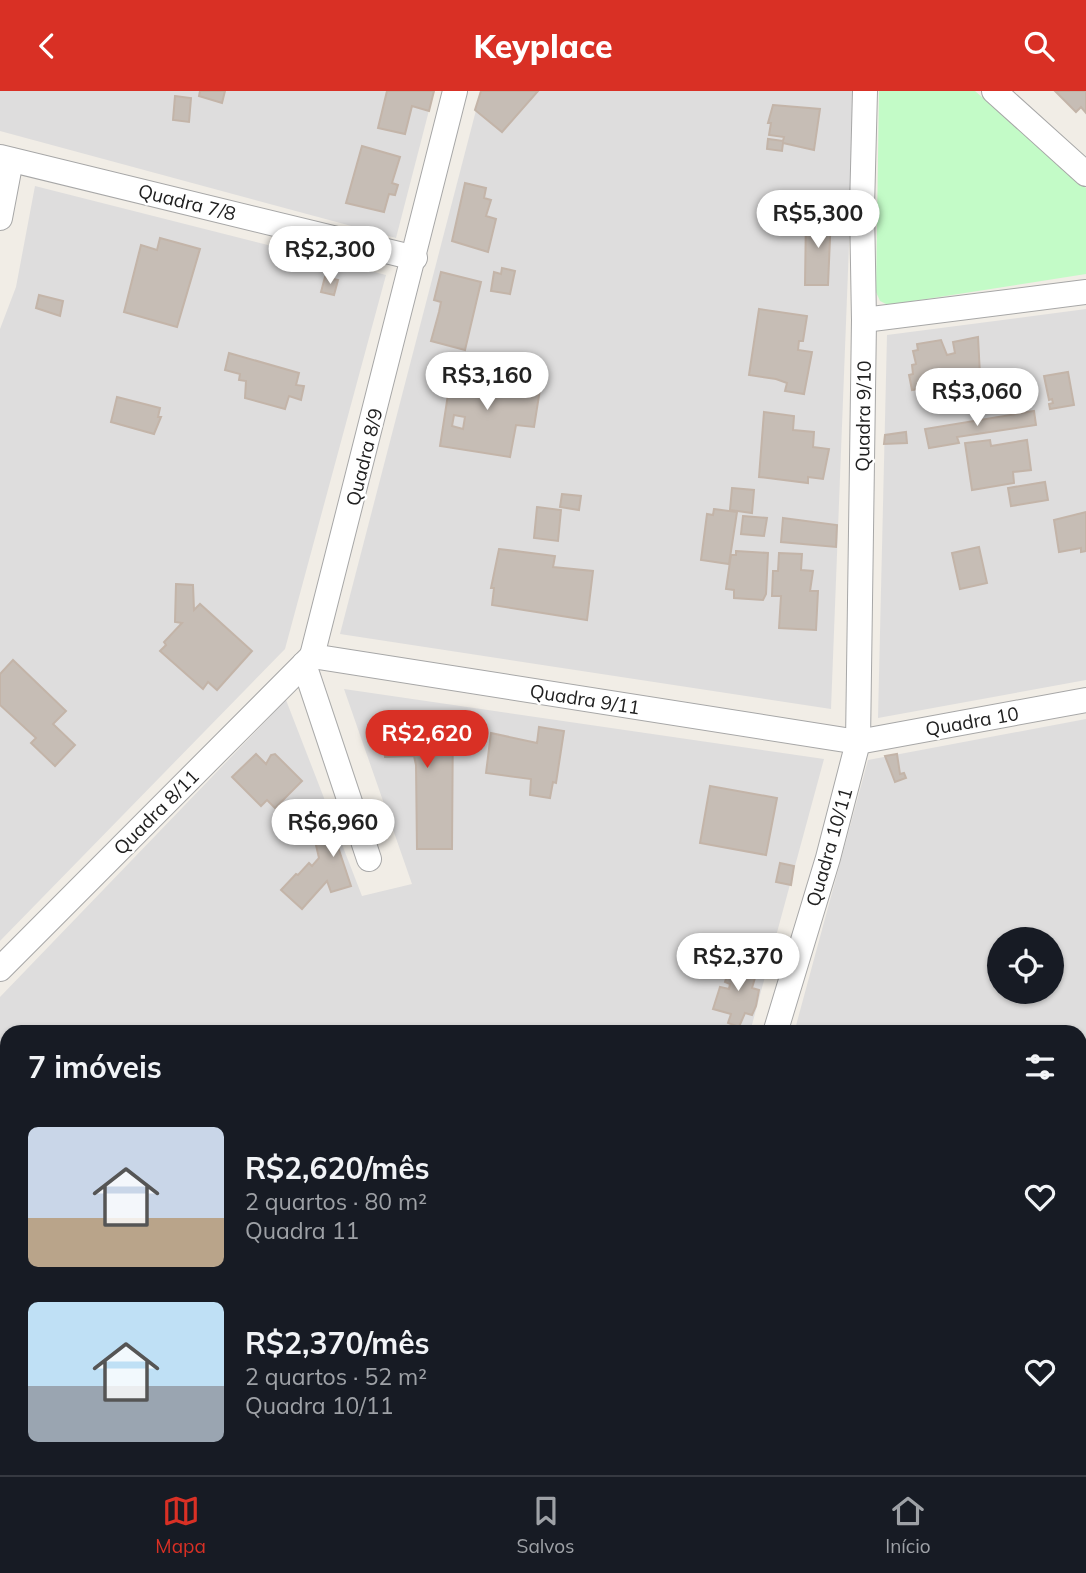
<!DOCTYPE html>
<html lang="pt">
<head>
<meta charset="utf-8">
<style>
	:root { --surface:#171b24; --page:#242831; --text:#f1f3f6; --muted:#9ea1a6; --line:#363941; --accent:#d93025 }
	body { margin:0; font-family:Mulish,sans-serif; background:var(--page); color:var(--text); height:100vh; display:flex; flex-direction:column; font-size:26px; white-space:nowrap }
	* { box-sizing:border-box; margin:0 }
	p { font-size:23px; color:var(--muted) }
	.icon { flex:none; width:38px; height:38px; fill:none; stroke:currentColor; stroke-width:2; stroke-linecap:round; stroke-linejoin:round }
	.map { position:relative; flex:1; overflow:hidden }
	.side { position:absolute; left:0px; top:934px; width:1087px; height:450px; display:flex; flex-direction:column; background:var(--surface); border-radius:21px 21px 0 0; box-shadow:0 2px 5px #0004 }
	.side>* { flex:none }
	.buttons { position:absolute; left:987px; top:836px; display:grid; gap:14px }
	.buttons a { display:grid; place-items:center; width:77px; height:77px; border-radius:50%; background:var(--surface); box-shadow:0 2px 5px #0004; font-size:35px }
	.price { position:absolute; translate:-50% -60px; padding:0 16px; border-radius:24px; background:#fff; color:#222; font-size:23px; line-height:46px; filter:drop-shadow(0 2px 4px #0008) }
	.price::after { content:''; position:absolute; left:50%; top:42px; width:21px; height:16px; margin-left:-10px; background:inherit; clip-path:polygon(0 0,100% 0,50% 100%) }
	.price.active { background:var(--accent); color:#fff }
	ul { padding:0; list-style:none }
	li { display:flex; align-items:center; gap:21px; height:175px; padding:0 28px }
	li span { display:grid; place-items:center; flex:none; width:196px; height:140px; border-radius:10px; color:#555 }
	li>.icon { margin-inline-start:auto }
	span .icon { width:84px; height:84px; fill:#fffc; stroke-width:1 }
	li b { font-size:30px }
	h2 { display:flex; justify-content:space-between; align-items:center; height:84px; padding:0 28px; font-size:30px }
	header { display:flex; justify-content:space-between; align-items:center; height:91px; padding:0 28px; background:var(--accent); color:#fff; font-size:32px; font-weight:800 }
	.tab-bar { display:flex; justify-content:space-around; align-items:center; height:98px; border-top:2px solid var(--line); background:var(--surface); font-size:19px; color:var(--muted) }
	.tab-bar a { display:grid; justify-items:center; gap:4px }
	.tab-bar .active { color:var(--accent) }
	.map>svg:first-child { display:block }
	.residential { fill:#dedddd; fill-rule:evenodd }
	.park { fill:#c3fbc7 }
	.building { fill:#c6bdb5; stroke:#c3b4a8; stroke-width:2; fill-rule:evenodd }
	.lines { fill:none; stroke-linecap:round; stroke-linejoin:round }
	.minor-casing { stroke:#a7a7a7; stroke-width:26 }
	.minor { stroke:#fff; stroke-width:24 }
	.labels { text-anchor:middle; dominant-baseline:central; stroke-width:5; stroke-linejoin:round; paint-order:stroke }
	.street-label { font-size:19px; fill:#202020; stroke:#fff }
</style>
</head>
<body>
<header><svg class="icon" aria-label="back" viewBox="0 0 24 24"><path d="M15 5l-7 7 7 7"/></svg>Keyplace<svg class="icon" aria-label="search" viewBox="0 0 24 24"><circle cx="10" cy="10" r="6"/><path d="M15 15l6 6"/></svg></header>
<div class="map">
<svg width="1086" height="1384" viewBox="0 0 1086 1384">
	<rect width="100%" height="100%" fill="#f1ede6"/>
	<g class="residential">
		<path d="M0,0H434L396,147L0,40Z"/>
		<path d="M481,0H855L831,618L340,543Z"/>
		<path d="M35,95L386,184L285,558L0,850V238L16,196Z"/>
		<path d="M1086,218V589L878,627L887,244Z"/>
		<path d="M344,598L824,668L750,941L7,942V1100L0,1089V906L286,609L362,805L412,793Z"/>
		<path d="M1086,628V1011L1080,1012V942H794L868,669ZM999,849H1052V901H999Z"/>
		<path d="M1086,1050V1384H685L686,1377H1080V1051Z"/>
		<path d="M0,1247L7,1271V1350L0,1353Z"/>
		<path d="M88,1377H631L629,1384H90Z"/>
	</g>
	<path class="park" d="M879,0H975L1086,97V183L888,214L880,210L876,201Z"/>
	<g class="building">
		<path d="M200,0H225L222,12L199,5Z"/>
		<path d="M387,0H434L429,20L412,15L405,43L378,37Z"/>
		<path d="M481,0H538L502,41L475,19Z"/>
		<path d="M1055,0H1086V22L1081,16L1076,21Z"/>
		<path d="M175,5L191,7L189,31L173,29Z"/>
		<path d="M773,14L820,18L814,59L783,52L782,60L767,58L768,48L783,50L784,46L769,44L771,32H768Z"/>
		<path d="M362,55L400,66L392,92L398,94L395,104L389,103L384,121L346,112Z"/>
		<path d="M465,92L486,97L484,107L491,109L486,125L496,128L488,161L452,150Z"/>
		<path d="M806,124H831L828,194H805Z"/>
		<path d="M160,147L200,158L177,236L124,221L141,154L157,159Z"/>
		<path d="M502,177L515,180L510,203L491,200L494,181L501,183Z"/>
		<path d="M441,181L481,191L465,259L431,250L439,221L441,211L434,209Z"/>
		<path d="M325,186L338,189L334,204L321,201Z"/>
		<path d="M39,204L63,210L60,225L36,217Z"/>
		<path d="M759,218L807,225L803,250H799L798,259L812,261L804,303L785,300L787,292L776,288L749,284Z"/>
		<path d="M978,246L980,284L972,285L975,302L981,300L982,306L934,315L930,296L912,299L909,284L913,283L912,274L916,273L913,260L918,259L917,253L941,249L947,264L955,262L953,251Z"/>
		<path d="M229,262L299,282L296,294L304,295L301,309L289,305L285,318L245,307L246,290L239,289L240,283L225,279Z"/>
		<path d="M452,278L541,292L534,336L516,334L510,366L440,355ZM454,324L465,326L463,338L452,335Z"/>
		<path d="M1068,281L1074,314L1050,318L1049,313L1053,312L1052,308L1049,309L1044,285Z"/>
		<path d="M117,306L160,317L158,326H161L154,343L111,331Z"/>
		<path d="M1034,320L1036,334L957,346L959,352L929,357L925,338Z"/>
		<path d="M764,321L794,325L793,339L814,341L813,356L829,358L823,388L808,386V392L759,386Z"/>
		<path d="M906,341L907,352L884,353L885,344Z"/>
		<path d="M990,349L991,355L1027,349L1031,379L1013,381L1014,392L972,399L965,352Z"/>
		<path d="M1045,391L1048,409L1011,415L1008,397Z"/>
		<path d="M732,397L754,399L752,422L730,419Z"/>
		<path d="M562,403L581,405L579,419L560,416Z"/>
		<path d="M537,416L561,419L558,450L534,447Z"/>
		<path d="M714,418L737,421L729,473L701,469L707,423L713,424Z"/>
		<path d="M1086,421V460L1081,461V457L1059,461L1054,429Z"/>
		<path d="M743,425L767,427L764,445L741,443Z"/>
		<path d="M783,427L837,434L836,456L781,451Z"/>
		<path d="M979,456L987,492L960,498L952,462Z"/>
		<path d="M499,458L555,465L553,476L593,480L587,529L492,514L494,497H491Z"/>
		<path d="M736,460L768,462L766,503L763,509L734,507V499L726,498L731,464H736Z"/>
		<path d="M779,462L802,463L801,479L813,480L810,500H818L816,539L779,537L781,505H772L773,480H778Z"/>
		<path d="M176,493L193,494L194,519L200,513L252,560L217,599L208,591L203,598L160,560L166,554L164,551L182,532L175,531Z"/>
		<path d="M13,569L66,620L53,633L75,654L55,675L31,652L36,647L0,614V583Z"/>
		<path d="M453,620L452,758H417L416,674L414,665L385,666V621Z"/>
		<path d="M539,636L564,640L556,692L553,691L550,707L530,704L531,688L486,682L491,642L537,652Z"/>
		<path d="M256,663L266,673L271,664L275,663L302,690L275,717L267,709L261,715L232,686Z"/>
		<path d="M897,663L900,683L904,682L906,687L895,691L885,665Z"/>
		<path d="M710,695L777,707L766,764L700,752Z"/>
		<path d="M332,739L349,792L334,796L317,743Z"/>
		<path d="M334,744L351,795L331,801L327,790L302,818L281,799L296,783L298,784L309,772L312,775L319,767L315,750Z"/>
		<path d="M780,772L794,775L791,794L776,791Z"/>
		<path d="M732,869L758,877L752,897L759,899L756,915L752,924L745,922L739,936L728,932L731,923L713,918L720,896L729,898L730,893L725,891Z"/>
		<path d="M7,1013V1061L0,1051V1017Z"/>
		<path d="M1086,1063V1126L1080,1127V1067Z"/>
	</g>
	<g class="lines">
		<g class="minor-casing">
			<g id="minor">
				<path d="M994,0L1086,83"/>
				<path d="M0,66L415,167"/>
				<path d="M0,127L11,69"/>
				<path d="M864,229L1086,201"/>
				<path d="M312,565L858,651L1086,609"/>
				<path d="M312,565L455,0"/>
				<path d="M304,573L369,768"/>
				<path d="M0,878L312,565"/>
				<path d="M775,942L828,767L858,651L864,229L862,117L865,0"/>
				<path d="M1080,1030L1086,1029"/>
				<path d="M0,1166L7,1188"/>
				<path d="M0,1375L7,1372"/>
				<path d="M63,1377L65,1384"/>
				<path d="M664,1384L666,1377"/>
			</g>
		</g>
		<use href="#minor" class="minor"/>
	</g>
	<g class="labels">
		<g class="street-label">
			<text transform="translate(187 111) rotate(14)">Quadra 7/8</text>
			<text transform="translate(863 325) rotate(-89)">Quadra 9/10</text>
			<text transform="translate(364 366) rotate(-76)">Quadra 8/9</text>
			<text transform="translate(585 608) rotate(9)">Quadra 9/11</text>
			<text transform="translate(972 630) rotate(-10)">Quadra 10</text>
			<text transform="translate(156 721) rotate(-45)">Quadra 8/11</text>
			<text transform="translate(829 756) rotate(-74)">Quadra 10/11</text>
		</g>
	</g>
</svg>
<div class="buttons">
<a><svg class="icon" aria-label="locate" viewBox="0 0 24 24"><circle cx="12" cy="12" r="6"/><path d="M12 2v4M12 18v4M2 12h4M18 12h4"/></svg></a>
</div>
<b class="price" style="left:818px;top:159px">R$5,300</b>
<b class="price" style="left:330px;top:195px">R$2,300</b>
<b class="price" style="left:487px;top:321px">R$3,160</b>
<b class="price" style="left:977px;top:337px">R$3,060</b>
<b class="price active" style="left:427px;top:679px">R$2,620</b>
<b class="price" style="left:333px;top:768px">R$6,960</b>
<b class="price" style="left:738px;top:902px">R$2,370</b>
<section class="side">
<h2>7 imóveis<svg class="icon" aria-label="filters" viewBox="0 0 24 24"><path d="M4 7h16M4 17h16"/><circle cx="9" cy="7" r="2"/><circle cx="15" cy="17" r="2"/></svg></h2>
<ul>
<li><span style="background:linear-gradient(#c9d6e8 65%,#b9a48a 0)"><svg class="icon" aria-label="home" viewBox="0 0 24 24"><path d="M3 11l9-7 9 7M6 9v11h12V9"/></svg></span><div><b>R$2,620/mês</b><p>2 quartos · 80 m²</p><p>Quadra 11</p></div><svg class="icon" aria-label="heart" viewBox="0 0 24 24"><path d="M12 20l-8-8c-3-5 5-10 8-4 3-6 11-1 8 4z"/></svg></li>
<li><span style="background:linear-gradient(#bfe0f5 60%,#9aa5b1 0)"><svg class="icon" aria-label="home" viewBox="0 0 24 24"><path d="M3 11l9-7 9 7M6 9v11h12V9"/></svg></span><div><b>R$2,370/mês</b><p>2 quartos · 52 m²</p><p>Quadra 10/11</p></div><svg class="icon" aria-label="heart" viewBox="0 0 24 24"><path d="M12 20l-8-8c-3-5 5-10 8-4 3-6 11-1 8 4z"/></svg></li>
</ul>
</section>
</div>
<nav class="tab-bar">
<a class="active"><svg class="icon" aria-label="map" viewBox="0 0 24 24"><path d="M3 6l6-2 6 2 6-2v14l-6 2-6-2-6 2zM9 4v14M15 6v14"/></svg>Mapa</a>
<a><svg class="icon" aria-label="saved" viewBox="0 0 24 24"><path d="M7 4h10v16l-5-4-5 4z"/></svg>Salvos</a>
<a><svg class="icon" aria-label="home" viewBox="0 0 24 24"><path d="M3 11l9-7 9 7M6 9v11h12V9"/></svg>Início</a>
</nav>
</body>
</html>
